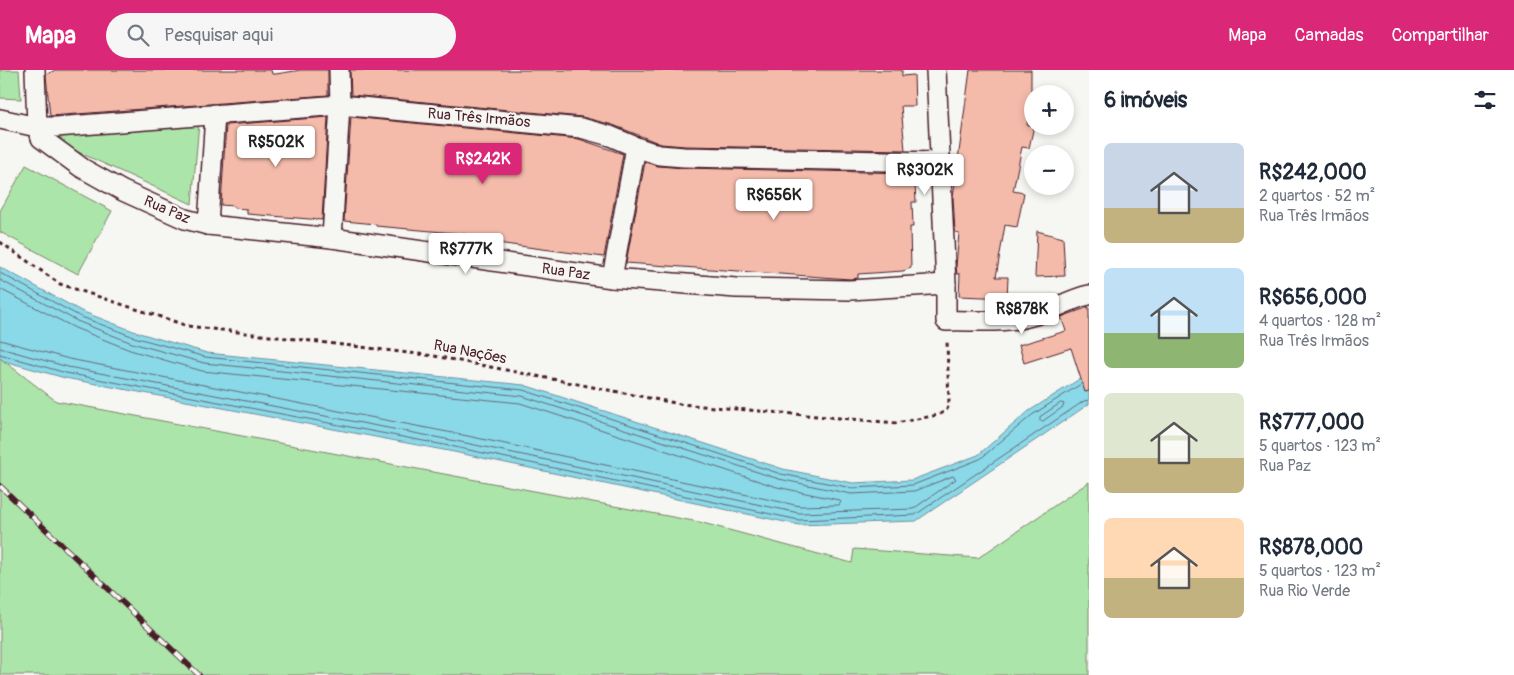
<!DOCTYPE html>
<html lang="pt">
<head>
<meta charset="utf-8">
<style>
	:root { --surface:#fff; --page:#f6f6f7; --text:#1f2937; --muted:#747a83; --accent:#db2777 }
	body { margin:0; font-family:Pangolin,sans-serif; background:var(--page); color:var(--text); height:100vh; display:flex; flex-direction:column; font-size:19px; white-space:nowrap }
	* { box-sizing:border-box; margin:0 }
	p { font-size:16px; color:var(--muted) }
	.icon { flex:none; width:28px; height:28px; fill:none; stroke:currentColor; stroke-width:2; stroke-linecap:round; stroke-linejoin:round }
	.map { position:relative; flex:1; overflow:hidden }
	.side { display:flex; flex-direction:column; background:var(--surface); width:425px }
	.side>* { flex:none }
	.tools { position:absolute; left:1024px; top:15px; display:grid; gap:10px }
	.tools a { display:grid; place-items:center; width:50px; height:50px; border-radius:50%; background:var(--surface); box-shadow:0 2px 8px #0003; font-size:25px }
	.price { position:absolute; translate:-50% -42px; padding:0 11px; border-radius:5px; background:#fff; color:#222; font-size:16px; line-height:32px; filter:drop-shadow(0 1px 2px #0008) }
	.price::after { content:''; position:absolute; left:50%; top:30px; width:15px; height:11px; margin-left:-8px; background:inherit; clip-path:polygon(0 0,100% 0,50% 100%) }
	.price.selected { background:var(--accent); color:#fff }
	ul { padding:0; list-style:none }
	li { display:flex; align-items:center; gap:15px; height:125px; padding:0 15px }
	li span { display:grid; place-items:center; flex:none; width:140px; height:100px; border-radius:8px; color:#555 }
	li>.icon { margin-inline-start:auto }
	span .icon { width:60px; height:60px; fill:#fffc; stroke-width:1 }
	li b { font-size:21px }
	h2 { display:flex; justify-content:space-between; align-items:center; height:60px; padding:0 15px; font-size:21px }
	header { display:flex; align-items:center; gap:30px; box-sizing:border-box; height:70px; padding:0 25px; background:var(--accent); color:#fff }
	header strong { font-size:24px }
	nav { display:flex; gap:28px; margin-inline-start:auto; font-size:18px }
	.search { width:350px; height:45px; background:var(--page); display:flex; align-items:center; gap:12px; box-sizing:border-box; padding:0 18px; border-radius:28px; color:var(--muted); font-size:19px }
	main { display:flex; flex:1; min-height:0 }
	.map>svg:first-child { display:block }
	.green { fill:#ace5a9; stroke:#7b826a }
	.water { fill:#8ad9e8; stroke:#708f9c }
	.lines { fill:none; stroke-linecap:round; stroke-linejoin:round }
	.shore { stroke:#646977; stroke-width:1 }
	.building { fill:#f4bbaa; stroke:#4a1f2b }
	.minor-casing { stroke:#4a1f2b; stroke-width:22 }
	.path { stroke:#4a1f2b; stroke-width:3; stroke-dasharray:4 4; stroke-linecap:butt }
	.minor { stroke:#f6f6f2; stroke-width:19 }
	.rail-casing { stroke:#4a1f2b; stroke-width:5.5 }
	.rail { stroke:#f6f6f2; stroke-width:4; stroke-dasharray:11; stroke-linecap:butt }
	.labels { text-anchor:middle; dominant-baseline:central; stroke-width:4; stroke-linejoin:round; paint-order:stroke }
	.street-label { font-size:15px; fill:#4a1f2b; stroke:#f6f6f2 }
</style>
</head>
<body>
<header>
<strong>Mapa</strong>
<div class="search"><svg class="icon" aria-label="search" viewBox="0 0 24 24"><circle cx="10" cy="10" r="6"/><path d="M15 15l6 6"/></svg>Pesquisar aqui</div>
<nav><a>Mapa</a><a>Camadas</a><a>Compartilhar</a></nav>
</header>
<main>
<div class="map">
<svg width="1089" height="605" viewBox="0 0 1089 605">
	<rect width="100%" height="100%" fill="#f6f6f2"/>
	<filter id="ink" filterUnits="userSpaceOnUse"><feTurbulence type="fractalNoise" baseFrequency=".02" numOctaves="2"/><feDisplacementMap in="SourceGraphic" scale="10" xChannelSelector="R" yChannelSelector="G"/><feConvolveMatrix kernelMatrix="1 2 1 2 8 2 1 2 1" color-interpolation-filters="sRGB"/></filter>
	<g filter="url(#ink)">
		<g class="green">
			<path d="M0,0H19L21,29L0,28Z"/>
			<path d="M199,52L192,134L41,65Z"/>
			<path d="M26,95L112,141L78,204L0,162V141Z"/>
			<path d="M0,288L56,331L699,452L852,493L854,479L978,488L1089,412V605H0Z"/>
		</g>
		<path class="water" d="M0,197L81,241L136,262L207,283L524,315L783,399L853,413L912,410L978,385L1029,341L1089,303V334L916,451L799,455L454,382L65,308L4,291L0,288Z"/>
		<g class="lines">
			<g class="shore">
				<path d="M0,203L79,246L134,267L205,287L523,320L781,404L852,418L913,415L980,389L1032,345L1081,314"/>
				<path d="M0,210L77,251L132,273L204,293L522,326L779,409L851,424L914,421L953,406L956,409L913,439L799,443L456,371L68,297L0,278"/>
				<path d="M0,219L75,258L130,280L202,301L520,333L777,417L839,430L841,432L839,435L800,436L458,364L69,289L0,270"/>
				<path d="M0,284L66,303L455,377L799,450L915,445L1084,331L1089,330"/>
				<path d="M1061,333L1064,334L1063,337L1043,351H1040V347Z"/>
			</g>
		</g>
		<g class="building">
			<path d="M55,0H271L272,4H276L301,0H328V25L50,46L46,5Z"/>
			<path d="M350,0H902V6L914,5L915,36H901L905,80L685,76L661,74L613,55L582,47L351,25Z"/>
			<path d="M970,0H1031V33L1027,55L1034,56L1029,78L1022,77L1013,121L1024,123L1017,157L1005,155L996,207H1008L1007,228L959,226L960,204H957L956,196L959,163L955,162L953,127Z"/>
			<path d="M328,47L322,150L247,144V139L234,138V136L221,135L226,55Z"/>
			<path d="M351,47L579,69L623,84L604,187L489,172L464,167L465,164L376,156V154L344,151Z"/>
			<path d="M645,92L658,96L684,98L908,103L909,114H915L916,132H912L913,157H910L911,198L903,201L858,204V208L850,209L626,193Z"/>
			<path d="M1037,161L1063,168L1065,206L1035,207Z"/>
			<path d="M1089,237V321L1085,322L1071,278L1024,293L1019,275L1066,261L1061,247Z"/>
		</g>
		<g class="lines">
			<g class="minor-casing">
				<g id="minor">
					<path d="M35,0L37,57L41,68L82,98L123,121L185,149L208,155L332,168L612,208L736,218L850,220L946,214"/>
					<path d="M936,0L946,214V251C975,250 1007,254 1035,245C1054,240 1070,229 1089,225"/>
					<path d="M0,49L37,57H56L340,35L581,58L610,66L636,77L659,85L684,87L940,92"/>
					<path d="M208,155L215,44"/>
					<path d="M332,168L340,35L339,0"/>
					<path d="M612,208L636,77"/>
				</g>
			</g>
			<path class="path" d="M0,172L60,214L188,256L434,286L680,334L896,353L938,345L946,341L949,335L947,270"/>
			<use href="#minor" class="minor"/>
			<g class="rail-casing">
				<path id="rail" d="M0,416L199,605"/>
			</g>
			<use href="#rail" class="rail"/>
		</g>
	</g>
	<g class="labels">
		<g class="street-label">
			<text transform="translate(479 48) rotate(5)">Rua Três Irmãos</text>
			<text transform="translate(167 140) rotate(23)">Rua Paz</text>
			<text transform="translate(566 202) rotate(8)">Rua Paz</text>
			<text transform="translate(470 282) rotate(11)">Rua Nações</text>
		</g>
	</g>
</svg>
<div class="tools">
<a>+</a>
<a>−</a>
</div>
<b class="price" style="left:276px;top:98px">R$502K</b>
<b class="price selected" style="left:483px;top:115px">R$242K</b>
<b class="price" style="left:925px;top:126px">R$302K</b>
<b class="price" style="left:774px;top:151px">R$656K</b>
<b class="price" style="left:466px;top:205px">R$777K</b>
<b class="price" style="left:1022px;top:265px">R$878K</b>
</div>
<section class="side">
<h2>6 imóveis<svg class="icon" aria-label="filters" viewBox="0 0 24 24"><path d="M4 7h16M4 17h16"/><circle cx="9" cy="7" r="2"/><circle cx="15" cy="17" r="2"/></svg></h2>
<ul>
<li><span style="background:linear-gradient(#c9d6e8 65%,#c2b280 0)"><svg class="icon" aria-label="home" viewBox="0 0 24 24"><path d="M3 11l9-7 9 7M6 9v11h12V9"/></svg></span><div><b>R$242,000</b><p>2 quartos · 52 m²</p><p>Rua Três Irmãos</p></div></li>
<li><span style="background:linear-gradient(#bfe0f5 65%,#8fb573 0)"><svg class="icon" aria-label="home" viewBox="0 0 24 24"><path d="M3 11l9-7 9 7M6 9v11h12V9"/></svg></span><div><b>R$656,000</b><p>4 quartos · 128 m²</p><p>Rua Três Irmãos</p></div></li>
<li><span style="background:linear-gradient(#dfe7d0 65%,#c2b280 0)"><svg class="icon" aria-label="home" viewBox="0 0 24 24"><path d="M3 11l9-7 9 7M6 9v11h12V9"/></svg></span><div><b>R$777,000</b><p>5 quartos · 123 m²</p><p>Rua Paz</p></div></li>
<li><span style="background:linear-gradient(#ffd9b3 60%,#c2b280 0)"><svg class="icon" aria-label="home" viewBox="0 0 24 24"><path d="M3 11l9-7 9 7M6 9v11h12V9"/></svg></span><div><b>R$878,000</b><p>5 quartos · 123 m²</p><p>Rua Rio Verde</p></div></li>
</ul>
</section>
</main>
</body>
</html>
